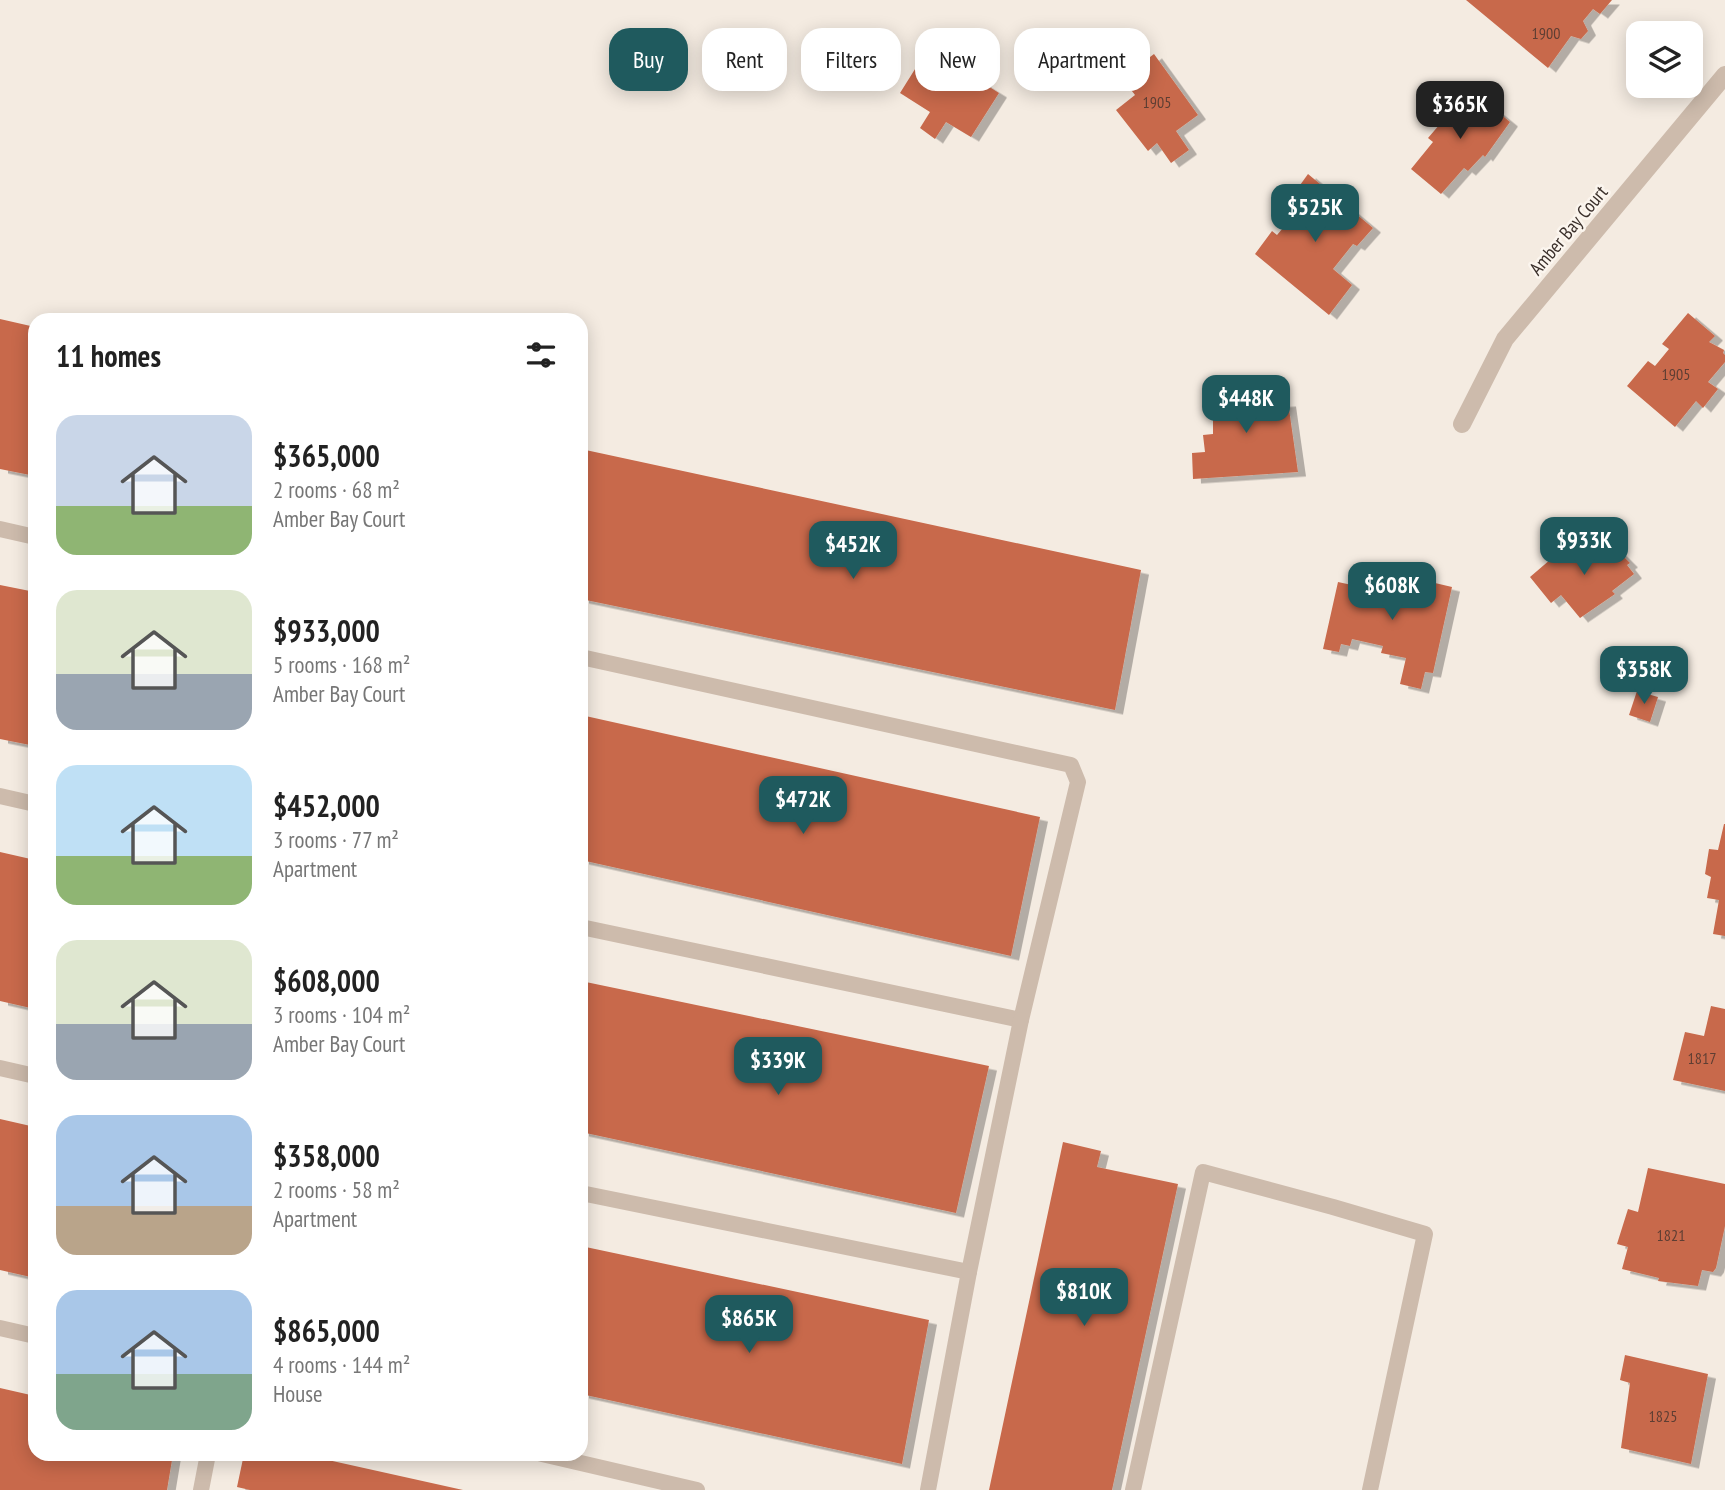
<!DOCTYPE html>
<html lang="en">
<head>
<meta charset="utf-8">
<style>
	:root { --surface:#fff; --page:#f6f6f6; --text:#222; --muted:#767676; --accent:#1f5a5e }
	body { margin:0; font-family:"PT Sans Narrow",sans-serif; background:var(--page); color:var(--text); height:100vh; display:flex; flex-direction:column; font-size:26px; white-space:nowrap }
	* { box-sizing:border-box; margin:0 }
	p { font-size:23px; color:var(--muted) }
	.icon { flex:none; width:38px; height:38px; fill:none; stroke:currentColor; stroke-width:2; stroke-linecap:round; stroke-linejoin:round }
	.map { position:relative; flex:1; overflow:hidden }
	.sheet { position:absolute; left:28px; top:313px; width:560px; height:1148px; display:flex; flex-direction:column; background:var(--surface); border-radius:21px; box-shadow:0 4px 18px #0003 }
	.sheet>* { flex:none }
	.top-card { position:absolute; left:609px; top:28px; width:665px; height:63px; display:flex; gap:14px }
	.fabs { position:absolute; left:1626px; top:21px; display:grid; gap:14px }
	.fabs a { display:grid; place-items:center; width:77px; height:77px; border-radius:14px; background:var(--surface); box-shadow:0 4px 18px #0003; font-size:35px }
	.price { position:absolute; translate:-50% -60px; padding:0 16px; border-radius:14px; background:var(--accent); color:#fff; font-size:23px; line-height:46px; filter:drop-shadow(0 2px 4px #0008) }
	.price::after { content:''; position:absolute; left:50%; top:42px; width:21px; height:16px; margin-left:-10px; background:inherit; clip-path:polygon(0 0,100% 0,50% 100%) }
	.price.on { background:#222; color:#fff }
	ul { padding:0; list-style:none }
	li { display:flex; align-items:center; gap:21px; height:175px; padding:0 28px }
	li span { display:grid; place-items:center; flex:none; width:196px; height:140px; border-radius:21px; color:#555 }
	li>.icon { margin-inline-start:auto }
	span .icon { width:84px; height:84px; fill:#fffc; stroke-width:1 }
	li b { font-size:30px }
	h2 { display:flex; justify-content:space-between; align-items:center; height:84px; padding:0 28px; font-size:30px }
	.tag { padding:0 24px; border-radius:21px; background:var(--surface); box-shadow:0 4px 18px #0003; font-size:24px; line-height:63px }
	.tag.on { background:var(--accent); color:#fff }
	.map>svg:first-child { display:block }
	.building { fill:#c8694b; filter:url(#shadow) }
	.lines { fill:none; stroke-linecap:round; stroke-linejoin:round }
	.service { stroke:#cdbbac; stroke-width:16 }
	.minor { stroke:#cdbbac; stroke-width:18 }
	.labels { text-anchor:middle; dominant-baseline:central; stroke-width:5; stroke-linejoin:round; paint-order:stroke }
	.number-label { font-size:16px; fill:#5e3e33 }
	.street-label { font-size:19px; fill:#3b302b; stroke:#fbf5ee }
</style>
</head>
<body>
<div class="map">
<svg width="1725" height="1490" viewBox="0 0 1725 1490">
	<defs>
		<filter id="shadow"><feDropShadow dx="8" dy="4.5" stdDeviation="0" flood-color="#0004"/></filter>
	</defs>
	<rect width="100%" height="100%" fill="#f4ebe1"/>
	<g class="building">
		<path d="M1466,0H1612L1600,14L1593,9L1583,21L1588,31L1581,39L1571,36L1548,68Z"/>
		<path d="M932,42L988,76L983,83L999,93L971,137L946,122L935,139L920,128L930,112L900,93Z"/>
		<path d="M1154,54L1198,115L1176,131L1189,150L1171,163L1157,143L1148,151L1116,110L1135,95L1122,78Z"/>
		<path d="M1470,89L1510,122L1485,157L1483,155L1468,171L1464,168L1441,194L1411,169L1433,142L1428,138L1440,124V118Z"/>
		<path d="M1308,174L1373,228L1357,246L1353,244L1333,269L1352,285L1329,315L1255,254L1272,231L1277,235L1283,228L1280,225L1295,213L1285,206Z"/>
		<path d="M1688,313L1715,336L1709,342L1724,350L1723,353L1725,355V362L1708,382L1718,389L1703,408L1696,401L1675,427L1627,386L1648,361L1655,366L1669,349L1662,344Z"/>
		<path d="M0,319L35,327V476L0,469Z"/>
		<path d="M1274,385L1276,403L1288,402L1298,472L1193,479L1192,453L1205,452L1203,435L1213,434V413H1205L1204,390Z"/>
		<path d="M581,449L1141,570L1115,710L581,599Z"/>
		<path d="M1605,538L1630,563L1627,565L1634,574L1612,591L1615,594L1580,618L1561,595L1551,603L1530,577L1558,553L1564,560L1582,546L1587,552Z"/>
		<path d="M1363,577L1416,589L1418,579L1452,587L1433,673L1425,672L1421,689L1400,684L1406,658L1381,653L1383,646L1352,639L1350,646L1341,644L1339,652L1323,649L1338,582L1361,587Z"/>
		<path d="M0,585L35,592V746L0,739Z"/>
		<path d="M1637,691L1658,697L1650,722L1629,715Z"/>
		<path d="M581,715L1040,817L1011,956L581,860Z"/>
		<path d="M1724,824H1725V936L1713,934L1719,900L1707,898L1711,877L1705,874L1709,849L1718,850Z"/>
		<path d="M0,852L35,860V1009L0,1001Z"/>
		<path d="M581,981L989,1066L956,1213L581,1132Z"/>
		<path d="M1711,1006L1725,1009V1091L1673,1080L1685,1032L1704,1036Z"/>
		<path d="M0,1119L35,1127V1278L0,1270Z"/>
		<path d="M1063,1142L1101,1151L1097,1167L1178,1184L1112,1490H989Z"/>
		<path d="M1648,1168L1725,1184V1226L1716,1268L1713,1272L1702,1270L1698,1286L1658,1281L1659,1278L1622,1269L1628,1247L1617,1244L1628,1209L1638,1212Z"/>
		<path d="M581,1246L929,1320L902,1464L581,1394Z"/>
		<path d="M1625,1355L1708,1374L1691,1464L1621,1448L1630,1383L1620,1380Z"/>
		<path d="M0,1388L35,1396V1454H173L167,1490H0Z"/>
		<path d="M244,1454H301L463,1490H250L237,1487Z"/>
	</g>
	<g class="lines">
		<g class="service">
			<path d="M0,529L35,537"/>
			<path d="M581,657L1071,765L1078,782L1021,1020L581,927"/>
			<path d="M0,796L35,804"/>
			<path d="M0,1068L35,1076"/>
			<path d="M581,1193L969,1272L928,1490"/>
			<path d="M969,1272L1021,1020"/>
			<path d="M0,1328L35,1336"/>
			<path d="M542,1454L697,1490"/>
			<path d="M201,1490L208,1454"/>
			<path d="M1133,1490L1203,1172L1333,1207L1425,1234L1370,1490"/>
		</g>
		<path class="minor" d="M1462,424L1505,339L1725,75"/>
	</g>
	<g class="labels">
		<g class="number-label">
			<text x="1546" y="33">1900</text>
			<text x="1157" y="102">1905</text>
			<text x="1676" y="374">1905</text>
			<text x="1702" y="1058">1817</text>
			<text x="1671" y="1235">1821</text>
			<text x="1663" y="1416">1825</text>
		</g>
		<g class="street-label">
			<text transform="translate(1568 230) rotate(-50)">Amber Bay Court</text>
		</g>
	</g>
</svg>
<div class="fabs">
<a><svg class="icon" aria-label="layers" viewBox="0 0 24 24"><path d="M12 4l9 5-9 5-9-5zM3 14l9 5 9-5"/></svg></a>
</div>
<b class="price on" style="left:1460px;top:141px">$365K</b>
<b class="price" style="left:1315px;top:244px">$525K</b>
<b class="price" style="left:1246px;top:435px">$448K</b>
<b class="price" style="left:1584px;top:577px">$933K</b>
<b class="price" style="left:853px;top:581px">$452K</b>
<b class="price" style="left:1392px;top:622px">$608K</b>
<b class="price" style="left:1644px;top:706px">$358K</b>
<b class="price" style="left:803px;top:836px">$472K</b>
<b class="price" style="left:778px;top:1097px">$339K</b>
<b class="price" style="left:1084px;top:1328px">$810K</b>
<b class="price" style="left:749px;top:1355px">$865K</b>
<div class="top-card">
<a class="tag on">Buy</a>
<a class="tag">Rent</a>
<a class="tag">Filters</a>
<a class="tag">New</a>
<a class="tag">Apartment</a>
</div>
<section class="sheet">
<h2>11 homes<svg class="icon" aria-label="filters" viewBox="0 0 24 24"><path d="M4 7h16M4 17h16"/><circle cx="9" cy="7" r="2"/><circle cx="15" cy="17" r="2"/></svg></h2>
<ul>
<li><span style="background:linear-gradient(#c9d6e8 65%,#8fb573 0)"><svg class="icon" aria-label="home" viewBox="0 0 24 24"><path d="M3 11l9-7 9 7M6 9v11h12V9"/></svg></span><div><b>$365,000</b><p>2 rooms · 68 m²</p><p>Amber Bay Court</p></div></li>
<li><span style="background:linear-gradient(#dfe7d0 60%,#9aa5b1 0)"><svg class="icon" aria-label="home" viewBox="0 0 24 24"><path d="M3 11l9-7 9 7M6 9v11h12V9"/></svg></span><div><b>$933,000</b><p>5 rooms · 168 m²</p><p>Amber Bay Court</p></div></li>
<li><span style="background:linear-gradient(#bfe0f5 65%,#8fb573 0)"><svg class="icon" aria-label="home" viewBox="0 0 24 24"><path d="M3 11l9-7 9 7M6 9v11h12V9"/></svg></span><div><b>$452,000</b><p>3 rooms · 77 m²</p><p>Apartment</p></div></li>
<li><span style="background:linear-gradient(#dfe7d0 60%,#9aa5b1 0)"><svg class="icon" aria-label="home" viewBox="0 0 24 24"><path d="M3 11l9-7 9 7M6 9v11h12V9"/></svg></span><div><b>$608,000</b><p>3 rooms · 104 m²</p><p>Amber Bay Court</p></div></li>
<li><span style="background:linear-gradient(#a9c7e8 65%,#b9a48a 0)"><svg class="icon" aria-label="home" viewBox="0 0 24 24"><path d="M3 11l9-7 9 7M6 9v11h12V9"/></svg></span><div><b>$358,000</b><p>2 rooms · 58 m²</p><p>Apartment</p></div></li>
<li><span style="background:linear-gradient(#a9c7e8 60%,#7fa58c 0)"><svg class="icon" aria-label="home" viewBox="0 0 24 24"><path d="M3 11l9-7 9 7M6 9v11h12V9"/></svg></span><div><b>$865,000</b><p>4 rooms · 144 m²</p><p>House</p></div></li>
</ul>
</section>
</div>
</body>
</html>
